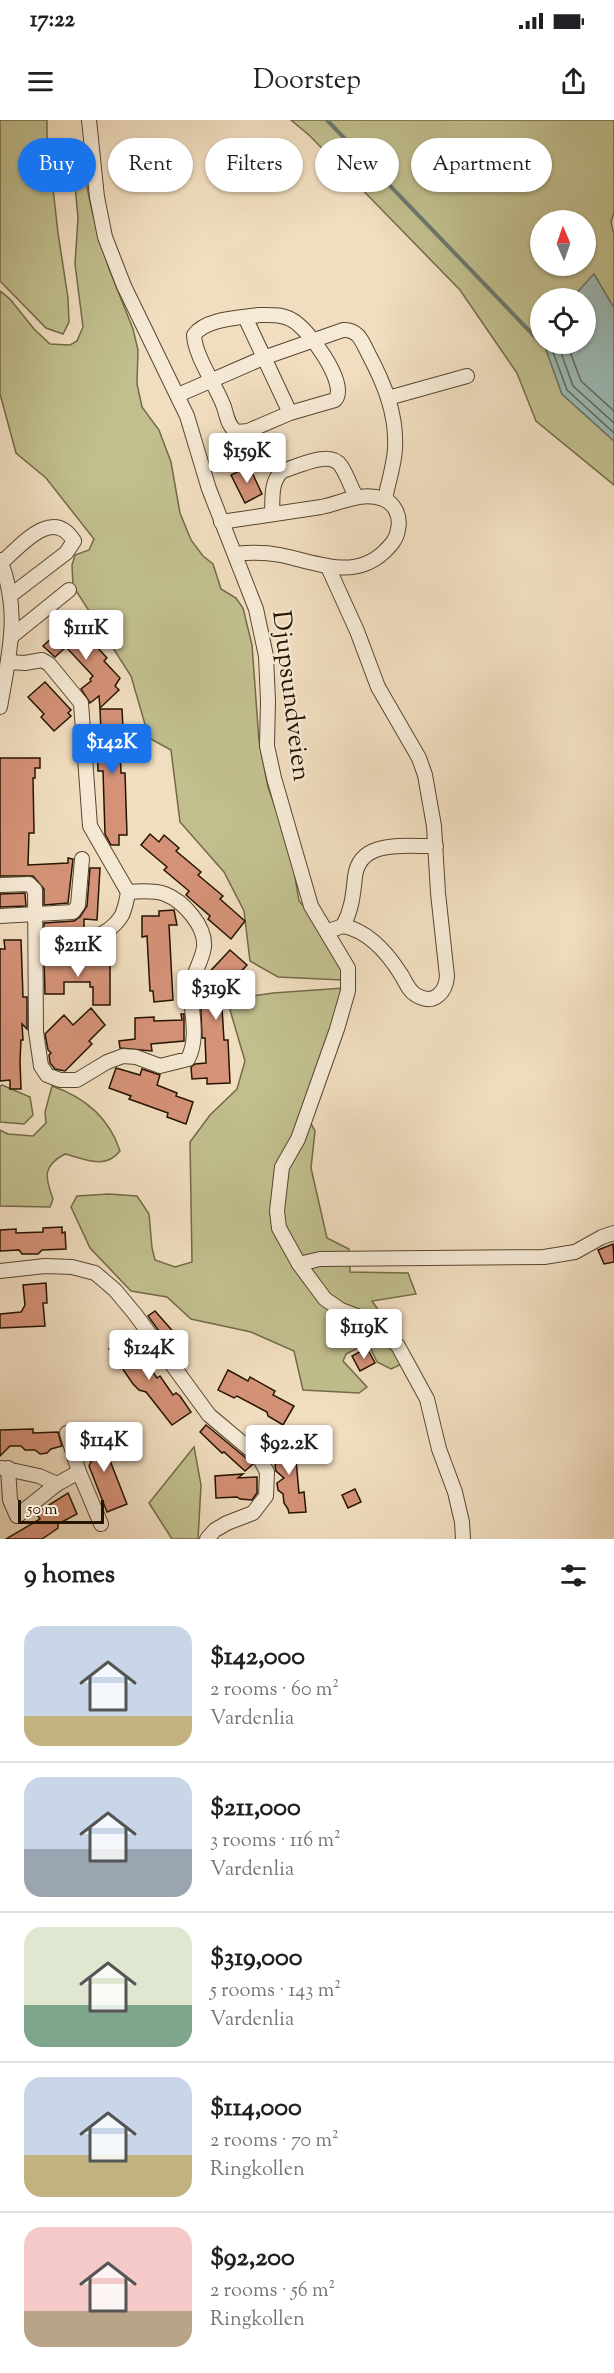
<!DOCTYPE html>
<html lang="en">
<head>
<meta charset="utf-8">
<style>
	:root { --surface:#fff; --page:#f2f2f2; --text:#202124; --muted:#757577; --line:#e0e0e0; --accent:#1a73e8 }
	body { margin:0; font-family:"Sorts Mill Goudy",serif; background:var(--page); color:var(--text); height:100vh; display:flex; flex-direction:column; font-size:22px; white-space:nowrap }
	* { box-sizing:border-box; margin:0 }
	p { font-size:20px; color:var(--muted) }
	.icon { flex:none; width:33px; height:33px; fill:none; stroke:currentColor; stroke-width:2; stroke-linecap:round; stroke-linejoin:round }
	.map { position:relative; height:1419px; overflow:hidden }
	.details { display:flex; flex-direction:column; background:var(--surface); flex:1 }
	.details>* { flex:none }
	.banner { position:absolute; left:18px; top:18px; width:579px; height:54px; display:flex; gap:12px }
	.needle { width:39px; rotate:358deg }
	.tools { position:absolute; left:530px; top:90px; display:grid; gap:12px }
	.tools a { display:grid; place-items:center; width:66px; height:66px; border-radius:50%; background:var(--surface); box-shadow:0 2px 4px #0004; font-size:30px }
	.scale { position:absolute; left:18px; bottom:15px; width:86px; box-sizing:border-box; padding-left:6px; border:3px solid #251400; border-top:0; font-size:16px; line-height:21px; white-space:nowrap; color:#251400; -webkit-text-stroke:4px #f6ead6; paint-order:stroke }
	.price { position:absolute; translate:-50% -51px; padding:0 14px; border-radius:6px; background:#fff; color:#222; font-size:20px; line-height:39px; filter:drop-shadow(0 2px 3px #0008) }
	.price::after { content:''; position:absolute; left:50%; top:36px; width:18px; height:14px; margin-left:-9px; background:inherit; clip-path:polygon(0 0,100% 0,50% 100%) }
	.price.on { background:var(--accent); color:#fff }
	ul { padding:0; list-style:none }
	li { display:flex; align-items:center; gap:18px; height:150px; padding:0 24px }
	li+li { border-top:2px solid var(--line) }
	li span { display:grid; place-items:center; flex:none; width:168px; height:120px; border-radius:18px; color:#555 }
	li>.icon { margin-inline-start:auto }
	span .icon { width:72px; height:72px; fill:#fffc; stroke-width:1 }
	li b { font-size:26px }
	h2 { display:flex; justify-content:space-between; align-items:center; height:72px; padding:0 24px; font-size:26px }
	.tag { padding:0 21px; border-radius:27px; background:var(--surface); box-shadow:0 2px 4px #0004; font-size:21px; line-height:54px }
	.tag.on { background:var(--accent); color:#fff }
	.status { display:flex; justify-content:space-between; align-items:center; height:42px; padding:0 30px; background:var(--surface); direction:ltr }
	.status svg { height:16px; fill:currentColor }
	header { display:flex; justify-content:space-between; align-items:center; height:78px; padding:0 24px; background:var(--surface); font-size:27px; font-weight:600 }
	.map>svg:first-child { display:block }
	.green { fill:#c1bf8e; stroke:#736a47; stroke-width:1.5; fill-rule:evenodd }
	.water { fill:#9bbbb8; stroke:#6c786e; stroke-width:1.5 }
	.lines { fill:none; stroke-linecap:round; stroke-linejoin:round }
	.shore { stroke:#60685c; stroke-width:1.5 }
	.stream { stroke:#6c786e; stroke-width:4 }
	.building { fill:#d59278; stroke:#251400; stroke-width:1.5 }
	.minor-casing { stroke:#584630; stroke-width:16 }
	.minor { stroke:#f6ead6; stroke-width:14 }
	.labels { text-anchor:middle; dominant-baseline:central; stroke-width:4.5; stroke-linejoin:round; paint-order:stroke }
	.street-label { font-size:26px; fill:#251400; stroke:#f6ead6 }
</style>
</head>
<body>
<div class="status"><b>17:22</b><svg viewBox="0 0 49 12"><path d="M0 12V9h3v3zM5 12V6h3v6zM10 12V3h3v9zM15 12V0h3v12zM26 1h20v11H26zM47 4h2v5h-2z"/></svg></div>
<header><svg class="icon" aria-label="menu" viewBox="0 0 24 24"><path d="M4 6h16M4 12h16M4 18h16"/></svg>Doorstep<svg class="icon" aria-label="share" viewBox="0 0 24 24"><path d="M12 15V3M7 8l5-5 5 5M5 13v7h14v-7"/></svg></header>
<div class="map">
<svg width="614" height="1419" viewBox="0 0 614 1419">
	<rect width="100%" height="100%" fill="#f1dec0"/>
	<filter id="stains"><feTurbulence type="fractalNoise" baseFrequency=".00333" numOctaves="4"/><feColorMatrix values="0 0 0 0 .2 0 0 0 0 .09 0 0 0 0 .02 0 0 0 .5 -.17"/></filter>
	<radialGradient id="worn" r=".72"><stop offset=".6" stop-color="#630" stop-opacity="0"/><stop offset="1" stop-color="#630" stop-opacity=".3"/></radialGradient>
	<g class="green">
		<path d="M0,0H47V15L58,113L68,178L69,202L63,214L46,208L0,161Z"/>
		<path d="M291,0H614V93L611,102L614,114V188L594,154L572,178H540V224H544L562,274L614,321V365L536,301L517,253L460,170L310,16ZM540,100H585V146H540Z"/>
		<path d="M76,45L83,48L92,91L108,146L133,209L138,230L137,264L142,287L159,310L171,342L180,393L191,420L203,436L213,444L221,469L236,478L243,488L252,525L259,621L268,667L290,727L299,781L330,816L342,834V860L278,857L250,841L244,791L224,752L180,702L171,630L149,618L131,556L73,466L72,445L75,435L89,430L94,419L46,358L16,333L0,274V171L10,179L34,209L50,224L70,225L77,221L83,207L75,144L78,98L74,55Z"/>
		<path d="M343,868L309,1000L315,1011L311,1048L327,1118L349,1129L350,1152L408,1153L416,1174L372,1181L409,1234L402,1244L391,1249L377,1242L368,1223L346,1234L343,1241L367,1267L359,1273L303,1270L294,1231L251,1212L191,1199L167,1177L131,1171L90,1128L71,1087L77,1076L109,1074L137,1076L149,1094L152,1128L155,1140L175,1147L192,1142L190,1022L210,995L237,969L245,941L230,890L239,878L273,873Z"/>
		<path d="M2,965L30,977L33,995L24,1004L0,1002V966Z"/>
		<path d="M52,966C84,977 109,997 120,1031C105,1050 86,1039 65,1034C42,1046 45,1057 53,1079L50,1087L0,1086V1010L8,1014L33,1016L46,1003L45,992Z"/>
		<path d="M194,1327L201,1365L198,1419H172L149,1383Z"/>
	</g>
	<path class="water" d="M594,154L614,188V321L562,274L544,224H585V178H572Z"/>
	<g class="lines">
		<g class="shore">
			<path d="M550,224L567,270L614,313"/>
			<path d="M558,224L573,266L614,303"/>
			<path d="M567,224L581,261L614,291"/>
		</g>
		<g class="stream">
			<path d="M327,0L540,222"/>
			<path d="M542,224L545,226"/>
		</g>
	</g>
	<g class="building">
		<path d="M249,346L262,374L245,383L231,355Z"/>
		<path d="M75,497L88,512L85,514L107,538L104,541L120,558L115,566L119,570L100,588L99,576L90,583L81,569L91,561L90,559L93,556L66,527L55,537L43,526Z"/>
		<path d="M45,562L71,590L68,593L71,596L54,611L41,597L44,594L28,577Z"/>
		<path d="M100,589H122L123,608H119L121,653H125L127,715H119V725H111L105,714L103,651H98L97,613L101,612Z"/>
		<path d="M0,638H40V648H35V658H33L34,713H29L28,745L68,743V738L73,739L68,783L44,785V769L33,756H0Z"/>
		<path d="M150,714L159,722L164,715L179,728L176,731L201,752L198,755L223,776L220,779L245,801L231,819L208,799L210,796L186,775L189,771L164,750L167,747L141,725Z"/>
		<path d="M90,748H100L97,800L84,799V811L44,812V803L74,801L80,797L87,786Z"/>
		<path d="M0,774L25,773L26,786L0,787Z"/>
		<path d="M174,790L177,805H169L173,880L154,882L153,871H150L147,816L142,817V796H159V791Z"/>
		<path d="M4,820H21L23,877H27V909L22,904L23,920H21L20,941L21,969H10V960L0,961V829H5Z"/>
		<path d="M230,830L247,845L207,888H222L224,920H228L230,963L207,964V958L192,959L191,947L195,944L206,943L205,918H202L200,867L202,860Z"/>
		<path d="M44,839L87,840V844H110V885H93V867H90V862H64V874H45Z"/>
		<path d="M91,888L105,905L89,921L92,924L65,951L55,949L50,943L49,935L51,933L48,930L45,914L64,895L73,905Z"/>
		<path d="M181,894H184V921L151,924L152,931L120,928L119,921L135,919V898L154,897V901L182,900Z"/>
		<path d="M116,948L140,955L142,949L160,955L157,965L177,973L176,976L193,982L186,1004L167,997L168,993L129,979L131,976L109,968Z"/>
		<path d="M62,1107V1113L65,1112L66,1129L42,1130L38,1134H22L19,1130L0,1131V1110L16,1109V1113L43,1112V1108Z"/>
		<path d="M613,1124L614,1142L604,1144L598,1130Z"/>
		<path d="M46,1163L47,1183H43L45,1206L0,1208V1194L21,1192L25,1185L23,1165Z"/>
		<path d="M155,1191L184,1224L174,1232L148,1196Z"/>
		<path d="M128,1216L157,1258L160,1256L173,1275L176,1273L180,1276L191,1292L172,1305L146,1272L139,1270L133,1264L109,1229Z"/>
		<path d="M367,1228L375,1243L360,1251L352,1236Z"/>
		<path d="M228,1250L248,1261L250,1257L275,1271L273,1275L294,1286L283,1305L268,1296L267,1292L237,1276L234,1278L218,1270Z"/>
		<path d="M206,1305L252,1343L253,1344L245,1351L224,1332L222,1333L200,1312Z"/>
		<path d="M33,1309V1313L58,1312L62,1326L51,1329L47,1333L40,1334L35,1330H25L21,1326H10L0,1336V1310Z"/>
		<path d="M104,1314L111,1331L107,1333L127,1384L107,1392L89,1346L91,1342L83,1322Z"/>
		<path d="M294,1318L299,1373L304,1372L306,1392L289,1393L288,1389L284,1383L283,1374L278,1370L277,1363L284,1358L276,1351L275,1345L278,1340L275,1337L274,1331L277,1326V1320Z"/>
		<path d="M243,1354L238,1358L257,1357V1373L252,1380L240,1379L237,1377L216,1378L215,1356Z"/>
		<path d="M355,1369L361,1382L348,1388L342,1375Z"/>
		<path d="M68,1373L77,1394L58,1404V1408L51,1413L42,1419H6L40,1399L36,1393Z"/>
	</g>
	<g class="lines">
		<g class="minor-casing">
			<g id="minor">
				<path d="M89,0L97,77L105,117L124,166L187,296L209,369L256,489L266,536L268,581L267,626L274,658L311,786L348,848V871L337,909L298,1019L282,1047L277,1091L279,1108L299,1144L325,1179L341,1190L362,1198L380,1208L398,1226L427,1279L439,1329L455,1372L462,1402L463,1419"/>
				<path d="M259,195C270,195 282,194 292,200C308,208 349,264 335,280L290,293L248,311L237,312C228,307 227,296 224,287C216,265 195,237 194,215C206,198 240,198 259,195Z"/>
				<path d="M245,197L290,293"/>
				<path d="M178,275L263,238L343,210C358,209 362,221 368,233C384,263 397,294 395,329C394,346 388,363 385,379"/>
				<path d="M388,278L467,256"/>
				<path d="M272,394C273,378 270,363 282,351C297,347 330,329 341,346C347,355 351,367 356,377"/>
				<path d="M221,402C254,397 288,392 321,387C342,383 361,371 383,379C395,383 401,397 398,409C397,419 391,425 384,432C353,461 316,442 280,435C264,432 251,432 235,434"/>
				<path d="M0,440C21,491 9,534 0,587"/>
				<path d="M1,443C21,426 52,386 74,421L66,433L11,475"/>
				<path d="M12,516L69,470"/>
				<path d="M8,542L25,543L42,540L49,544L81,583L90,706L128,772"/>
				<path d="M0,765L29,764L35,770L36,912L41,946L47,955L60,960H77L107,942L123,936L136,937L160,946L188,939C199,917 191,895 191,871C191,856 202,842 204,827C206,806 183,781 165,774C154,770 140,771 128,772C127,779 125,788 122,795C105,824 66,823 37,825"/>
				<path d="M0,796L73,792L78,785L82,739"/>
				<path d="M343,806C352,789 353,775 355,757C359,718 407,727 436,726"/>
				<path d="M328,811L343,806C369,811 389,835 402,856C406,863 409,871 416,875C434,886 446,872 447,856L438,773L434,706L425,655L419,638L378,567L357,511L328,447"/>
				<path d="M299,1144L320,1139L544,1137L575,1132L602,1117L614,1113"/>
				<path d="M0,1151L45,1146L72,1147L95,1153L115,1170L135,1194L209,1295L259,1337L267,1352L266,1376L253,1393L227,1403L215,1410L207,1419"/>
				<path d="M67,1313L79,1352"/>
				<path d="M2,1348L39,1356L57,1364"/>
				<path d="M8,1348L10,1380L17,1396L57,1364L79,1352L101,1404"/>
			</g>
		</g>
		<use href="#minor" class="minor"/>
	</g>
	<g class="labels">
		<g class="street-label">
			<text transform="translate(290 576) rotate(83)">Djupsundveien</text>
		</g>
	</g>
	<rect width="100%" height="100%" filter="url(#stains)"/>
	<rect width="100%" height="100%" fill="url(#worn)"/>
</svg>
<div class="tools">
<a><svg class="needle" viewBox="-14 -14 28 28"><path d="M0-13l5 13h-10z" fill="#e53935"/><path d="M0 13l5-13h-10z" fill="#757577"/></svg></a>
<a><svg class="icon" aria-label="locate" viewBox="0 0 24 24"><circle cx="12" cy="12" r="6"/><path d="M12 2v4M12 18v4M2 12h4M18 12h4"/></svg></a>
</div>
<div class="scale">50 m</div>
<b class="price" style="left:247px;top:364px">$159K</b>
<b class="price" style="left:86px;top:541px">$111K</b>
<b class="price on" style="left:112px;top:655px">$142K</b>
<b class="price" style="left:78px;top:858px">$211K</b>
<b class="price" style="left:216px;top:901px">$319K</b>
<b class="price" style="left:364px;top:1240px">$119K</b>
<b class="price" style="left:149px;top:1261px">$124K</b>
<b class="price" style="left:104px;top:1353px">$114K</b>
<b class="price" style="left:289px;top:1356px">$92.2K</b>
<div class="banner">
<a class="tag on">Buy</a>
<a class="tag">Rent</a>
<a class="tag">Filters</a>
<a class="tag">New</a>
<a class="tag">Apartment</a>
</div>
</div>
<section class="details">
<h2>9 homes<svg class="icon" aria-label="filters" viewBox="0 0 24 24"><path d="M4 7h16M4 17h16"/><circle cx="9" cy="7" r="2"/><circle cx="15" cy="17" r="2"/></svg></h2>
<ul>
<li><span style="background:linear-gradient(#c9d6e8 75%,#c2b280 0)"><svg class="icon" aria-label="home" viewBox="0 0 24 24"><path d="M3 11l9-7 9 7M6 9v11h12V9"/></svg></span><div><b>$142,000</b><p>2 rooms · 60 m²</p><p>Vardenlia</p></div></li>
<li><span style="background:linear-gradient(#c9d6e8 60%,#9aa5b1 0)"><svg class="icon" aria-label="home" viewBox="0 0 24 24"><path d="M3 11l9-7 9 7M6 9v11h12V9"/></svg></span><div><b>$211,000</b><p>3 rooms · 116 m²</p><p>Vardenlia</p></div></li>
<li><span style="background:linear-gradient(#dfe7d0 65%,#7fa58c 0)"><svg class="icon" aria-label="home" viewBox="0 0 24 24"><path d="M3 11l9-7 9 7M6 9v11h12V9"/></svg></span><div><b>$319,000</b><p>5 rooms · 143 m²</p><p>Vardenlia</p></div></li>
<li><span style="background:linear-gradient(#c9d6e8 65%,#c2b280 0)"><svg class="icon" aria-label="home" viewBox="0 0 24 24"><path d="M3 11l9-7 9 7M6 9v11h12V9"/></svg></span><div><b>$114,000</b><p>2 rooms · 70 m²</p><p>Ringkollen</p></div></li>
<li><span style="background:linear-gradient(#f6c9c9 70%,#b9a48a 0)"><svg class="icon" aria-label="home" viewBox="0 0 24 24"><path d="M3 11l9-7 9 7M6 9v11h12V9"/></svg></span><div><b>$92,200</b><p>2 rooms · 56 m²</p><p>Ringkollen</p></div></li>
</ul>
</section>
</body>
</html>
